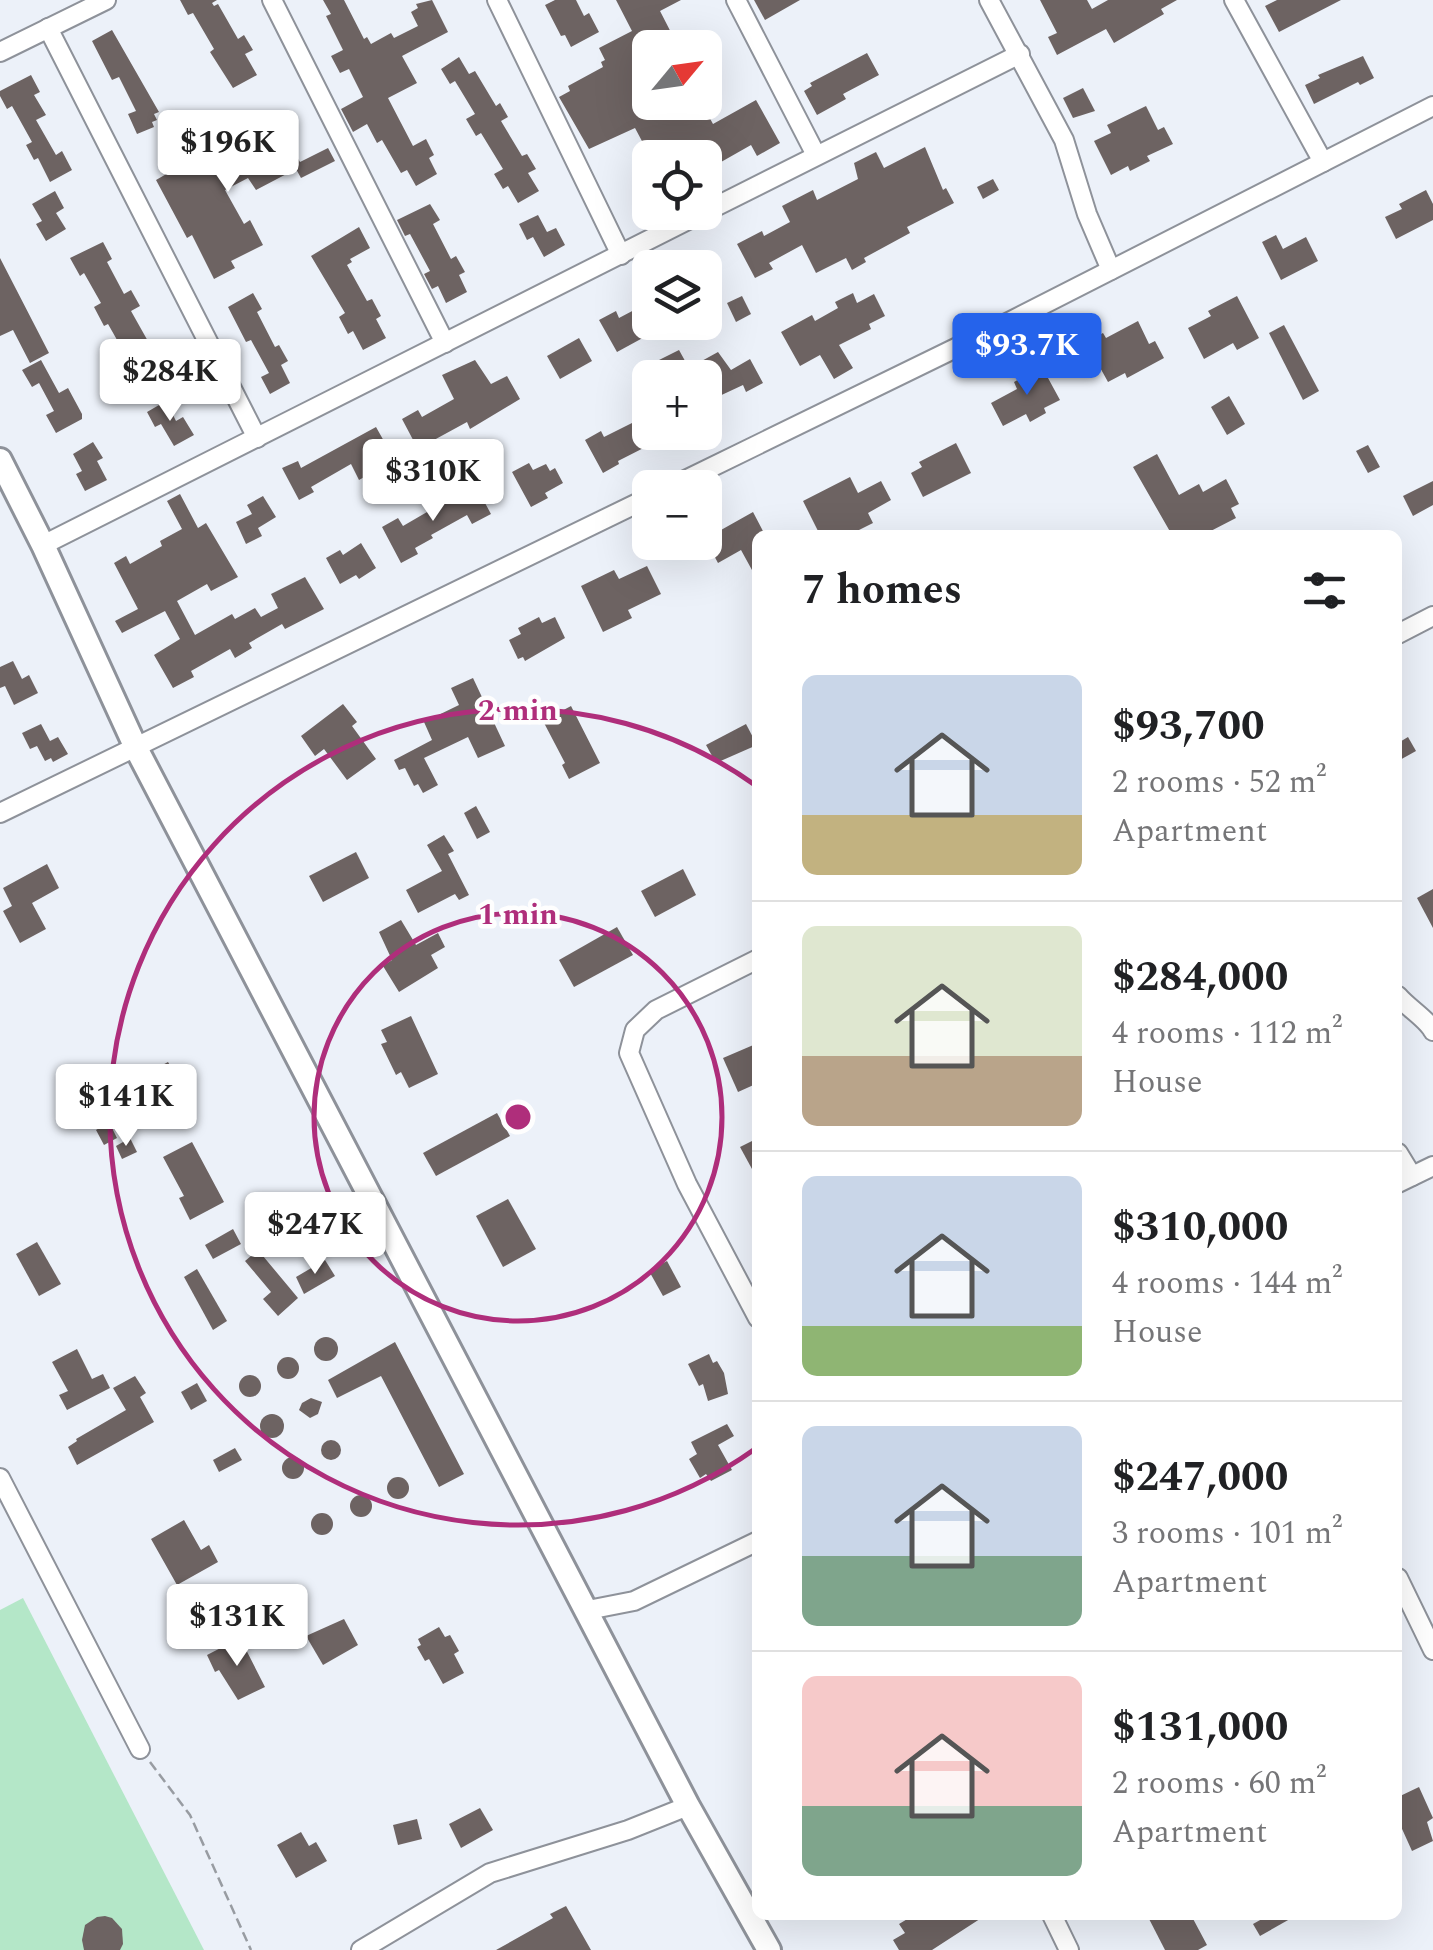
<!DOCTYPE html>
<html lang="en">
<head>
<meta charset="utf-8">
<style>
	:root { --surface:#fff; --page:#f2f2f2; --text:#202124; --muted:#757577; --line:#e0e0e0; --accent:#2563eb }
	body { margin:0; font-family:Spectral,serif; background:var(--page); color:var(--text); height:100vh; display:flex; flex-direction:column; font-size:38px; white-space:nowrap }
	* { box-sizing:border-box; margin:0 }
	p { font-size:32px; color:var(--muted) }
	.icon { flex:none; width:55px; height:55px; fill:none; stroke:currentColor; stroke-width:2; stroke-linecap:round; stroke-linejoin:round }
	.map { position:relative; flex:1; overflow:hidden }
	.panel { position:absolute; left:752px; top:530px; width:650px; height:1390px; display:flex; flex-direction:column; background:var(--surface); border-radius:15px; box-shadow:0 10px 40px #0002 }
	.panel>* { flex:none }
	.needle { width:65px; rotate:61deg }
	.controls { position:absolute; left:632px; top:30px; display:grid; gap:20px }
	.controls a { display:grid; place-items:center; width:90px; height:90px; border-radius:15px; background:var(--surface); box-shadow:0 10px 40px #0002; font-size:50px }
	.price { position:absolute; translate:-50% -85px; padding:0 22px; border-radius:10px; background:#fff; color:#222; font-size:32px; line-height:65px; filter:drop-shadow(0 2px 5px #0008) }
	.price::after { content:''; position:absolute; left:50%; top:60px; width:30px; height:22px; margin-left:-15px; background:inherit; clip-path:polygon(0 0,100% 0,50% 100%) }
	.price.active { background:var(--accent); color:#fff }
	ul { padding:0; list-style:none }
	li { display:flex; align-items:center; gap:30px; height:250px; padding:0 50px }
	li+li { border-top:2px solid var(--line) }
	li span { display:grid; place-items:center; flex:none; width:280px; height:200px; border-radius:15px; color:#555 }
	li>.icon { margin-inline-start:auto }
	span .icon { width:120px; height:120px; fill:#fffc; stroke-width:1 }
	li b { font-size:42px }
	h2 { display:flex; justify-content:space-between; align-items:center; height:120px; padding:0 50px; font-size:42px }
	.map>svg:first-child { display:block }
	.green { fill:#b4e7c8 }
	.building { fill:#6d6362 }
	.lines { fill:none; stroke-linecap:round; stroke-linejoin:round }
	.minor-casing { stroke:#8e929a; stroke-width:22 }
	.tertiary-casing { stroke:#8e929a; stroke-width:28 }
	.path { stroke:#989ca2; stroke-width:2.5; stroke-dasharray:10 5; stroke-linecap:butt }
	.minor { stroke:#fff; stroke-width:18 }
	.tertiary { stroke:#fff; stroke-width:22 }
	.ring { fill:none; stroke:#af2e7b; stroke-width:5 }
	.centre { fill:#af2e7b; stroke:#fefefe; stroke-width:5 }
	.ring-label { font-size:30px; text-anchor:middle; font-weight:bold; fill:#af2e7b; stroke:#fefefe; stroke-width:9; stroke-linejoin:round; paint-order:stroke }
</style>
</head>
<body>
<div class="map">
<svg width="1433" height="1950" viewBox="0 0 1433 1950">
	<rect width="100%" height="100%" fill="#ecf1f9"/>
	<path class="green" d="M23,1598L204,1950H0V1610Z"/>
	<g class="building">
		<path d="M180,0H217L212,3L214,6L218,4L238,39L244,35L253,50L245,54L257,75L233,88L210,52L214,49L193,13L188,15Z"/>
		<path d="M323,0H344L364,39L367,37L371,44L391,33L394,38L418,26L411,12L418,8L416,4L432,0L448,32L402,56L417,83L388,98L413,146L426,139L434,155L429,158L437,174L416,186L407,170L401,173L382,140L377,143L367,124L353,132L341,109L363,97L349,69L340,73L331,56L343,50L326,16L331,14Z"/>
		<path d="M555,0H576L584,16L589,13L599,32L571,47L565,35L561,36L545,5Z"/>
		<path d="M616,0H681L660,11L679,48H650V102H701L713,124L756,100L780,143L757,156L751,145L707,170L705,158H651L635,128L589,149L559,97L570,91L568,86L603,67L601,62L605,60L599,48L632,31Z"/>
		<path d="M754,0H800L765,20Z"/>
		<path d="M1040,0H1087L1092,9L1108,0H1177L1161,9L1164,14L1114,43L1106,29L1057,55L1048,37L1057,33Z"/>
		<path d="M1277,0H1341L1279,32L1265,6Z"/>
		<path d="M112,30L159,112L154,114L157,120L152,122L154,127L137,134L128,114L136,111L119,77L112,80L92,41Z"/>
		<path d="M867,53L879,75L843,94L846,99L817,115L804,91L812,86L810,83Z"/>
		<path d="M1363,56L1374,78L1360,85L1358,82L1314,104L1305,85L1320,78L1318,75Z"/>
		<path d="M459,57L469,74L475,71L496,106L500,103L508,117L501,121L522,156L527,154L536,169L528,173L539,191L518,203L508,186L503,189L494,174L503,169L481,133L476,136L466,119L475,114L455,81L450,84L441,69Z"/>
		<path d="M31,75L40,92L34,95L46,115L36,120L56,155L62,151L72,170L50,182L38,158L34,160L26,145L32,142L12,106L7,109L0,96V91Z"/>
		<path d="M1083,88L1095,111L1073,118L1063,98Z"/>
		<path d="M1146,106L1158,130L1164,127L1173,144L1147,156L1150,161L1130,171L1128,166L1111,175L1094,141L1111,133L1107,125Z"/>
		<path d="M250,136L260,155L287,140L300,162L328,148L335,161L301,178L296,169L256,190L248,178L225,190L244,224L250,220L263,245L231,261L235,268L214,279L192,235L187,238L156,180L227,139L230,146Z"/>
		<path d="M925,147L943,190L946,188L954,203L907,227L910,233L864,258L866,262L852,270L846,258L816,273L802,245L769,263L773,269L755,278L737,244L762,231L764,236L790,222L782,206L813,190L817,200L858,179L854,163L876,152L884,168Z"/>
		<path d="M993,179L999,190L983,199L977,187Z"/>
		<path d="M1426,190L1433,204V220L1396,239L1385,217L1402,209L1399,204Z"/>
		<path d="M55,191L64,208L56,213L66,229L46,241L36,224L42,221L32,204Z"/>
		<path d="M430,204L440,220L433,224L451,259L456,256L465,272L459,275L467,292L446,303L438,286L432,289L424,274L430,271L410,234L405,236L397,220Z"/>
		<path d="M538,215L547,232L556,228L565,245L544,257L533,237L527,240L519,224Z"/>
		<path d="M359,227L370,248L350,259L352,262L347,265L367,301L372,299L381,316L376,319L386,338L363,350L353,331L348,334L339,317L345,313L311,256Z"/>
		<path d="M1276,235L1283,249L1306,237L1318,261L1281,280L1262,242Z"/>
		<path d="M103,242L112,259L107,262L124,294L131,290L140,306L131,311L149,343L153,341L162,358L156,361L164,375L141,387L134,372L128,375L119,358L125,354L108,324L104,326L94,307L101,303L84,273L80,276L70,258Z"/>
		<path d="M0,258L49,353L30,363L13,330L0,336Z"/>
		<path d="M253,293L262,309L257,312L275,347L279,345L288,361L281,365L290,383L270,394L261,377L269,373L251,340L246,342L228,307Z"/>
		<path d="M853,293L857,303L874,294L885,316L869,324L871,329L839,345L853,368L834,379L820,355L800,366L781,332L812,315L815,321L838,308L835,302Z"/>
		<path d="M742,296L751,314L736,322L727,303Z"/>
		<path d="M1237,296L1259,338L1237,350L1233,343L1204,359L1188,328L1211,316L1208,311Z"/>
		<path d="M636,309L650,334L617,352L599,320L616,311L619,318Z"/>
		<path d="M1138,321L1149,344L1155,341L1164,358L1127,378L1125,373L1108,382L1086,342L1103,333L1106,338Z"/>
		<path d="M1284,325L1319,391L1303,400L1269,333Z"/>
		<path d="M579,338L592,361L560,379L547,356Z"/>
		<path d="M679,350L689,368L718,352L731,370L750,359L763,383L746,392L743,385L713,399L705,378H668L659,360Z"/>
		<path d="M41,360L59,393L68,388L82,414V419L56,433L46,415L54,411L39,383L32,387L22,370Z"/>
		<path d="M475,360L491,384L507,376L520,399L470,429L467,422L434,440L437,444L420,453L402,419L418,410L422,417L454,399L442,375Z"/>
		<path d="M1042,367L1060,400L1044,408L1046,413L1030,422L1026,414L1003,426L991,403L1017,389L1014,382Z"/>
		<path d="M1229,396L1245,424L1227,435L1211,407Z"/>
		<path d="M166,401L176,421L183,417L194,435L174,446L161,424L155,427L147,412Z"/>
		<path d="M650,414V432H675L618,461L619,464L603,473L585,440L601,431L604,437Z"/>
		<path d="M376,427L389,450L369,461L375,471L359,480L351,464L311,487L314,492L299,500L282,468L298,461L301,468Z"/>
		<path d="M93,442L103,458L97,461L107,480L85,491L76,474L82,471L73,454Z"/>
		<path d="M956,443L971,473L923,497L911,473L922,467L919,462Z"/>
		<path d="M1368,445L1380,467L1368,473L1356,451Z"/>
		<path d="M1157,454L1179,495L1199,484L1203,492L1226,479L1239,504L1231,508L1236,518L1203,535H1172L1133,467Z"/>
		<path d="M529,463L533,470L546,464L550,471L555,468L563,483L545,493L548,498L531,507L512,472Z"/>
		<path d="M850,477L858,493L881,481L891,500L868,513L873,523L849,535H820L803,501Z"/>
		<path d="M1433,481V505L1413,516L1403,496Z"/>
		<path d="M479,492L491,514L472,524L467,515L431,535L433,538L415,548L418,554L401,563L382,527L398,518L403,526L458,494L462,501Z"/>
		<path d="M180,494L198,528L206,523L238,577L211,591L207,584L177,601L195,635L232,614L235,619L255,608L261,617L278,608L271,594L305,577L324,609L285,629L282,624L249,643L252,648L235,658L230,649L191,671L194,677L173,688L154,655L180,639L165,611L122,633L115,621L138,609L114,563L126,556L130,564L162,546L160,541L182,529L167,501Z"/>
		<path d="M263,496L276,517L258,528L262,536L246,544L236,522L252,514L247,505Z"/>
		<path d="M753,512L764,533L758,535V581L741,550L718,563L705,539Z"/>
		<path d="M361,543L376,568L359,579L356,575L340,584L326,558L340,550L343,555Z"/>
		<path d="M647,566L661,594L628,610L632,618L603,632L581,586L614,570L619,579Z"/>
		<path d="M539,617L542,623L555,617L565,638L525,661L523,657L518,659L509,640L521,634L518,628Z"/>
		<path d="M13,661L22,679L29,675L38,693L14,705L5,686L0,688V667Z"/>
		<path d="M473,678L505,746L478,758L468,737L424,758L438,785L423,793L418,784L414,786L405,768L399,770L394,760L432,740L424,722L459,705L451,688Z"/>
		<path d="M343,704L357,722L352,726L376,759L347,780L324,749L315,756L301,736Z"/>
		<path d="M571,706L600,763L569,779L562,765L565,763L543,721Z"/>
		<path d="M41,724L50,741L58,737L68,754L53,762L51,758L45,761L37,746L30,749L22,733Z"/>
		<path d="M746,724L757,745L716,763L706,745Z"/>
		<path d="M1408,737L1416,751L1398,761V743Z"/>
		<path d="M476,806L490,832L477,839L464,813Z"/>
		<path d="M444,835L454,851L448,854L469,895L459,900L455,894L418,913L406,890L442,871L427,845Z"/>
		<path d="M356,852L369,878L323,902L309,876Z"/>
		<path d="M47,864L59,888L32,903L46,929L20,943L3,911L12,906L3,888Z"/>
		<path d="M683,869L696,895L655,917L641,891Z"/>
		<path d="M1433,889V928L1417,898Z"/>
		<path d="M401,920L416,945L438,933L445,947L431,955L438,968L399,992L383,966L392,960L379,932Z"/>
		<path d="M617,927L633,955L574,987L559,960Z"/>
		<path d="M411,1016L438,1074L409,1088L401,1072L396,1075L381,1044L387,1042L381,1030Z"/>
		<path d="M758,1043V1083L738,1092L723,1058Z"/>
		<path d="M168,1062L178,1079L168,1084L181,1109L157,1121L148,1104L139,1109L133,1097L127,1101L120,1088Z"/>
		<path d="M497,1113L510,1136L436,1176L423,1153Z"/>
		<path d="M109,1122L117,1138L104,1145L96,1130Z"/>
		<path d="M130,1138L137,1152L122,1159L116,1146Z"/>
		<path d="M758,1138V1180L740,1147Z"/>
		<path d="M192,1142L224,1202L190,1220L179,1198L184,1196L163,1157Z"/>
		<path d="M508,1199L536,1249L503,1267L476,1216Z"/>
		<path d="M283,1205L293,1226L277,1233L267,1211Z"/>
		<path d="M311,1211L324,1220L322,1231L312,1236L302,1232L296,1221Z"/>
		<path d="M233,1229L241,1244L213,1259L205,1245Z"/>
		<path d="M37,1242L61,1284L39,1296L16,1254Z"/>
		<path d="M258,1250L298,1298L278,1316L263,1299L271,1292L245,1261Z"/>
		<path d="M325,1260L335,1276L304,1294L296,1277Z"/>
		<path d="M667,1261L681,1287L663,1296L649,1271Z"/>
		<path d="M197,1269L227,1321L213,1330L184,1277Z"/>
		<circle cx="326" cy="1349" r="12"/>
		<path d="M395,1342L464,1474L439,1487L381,1376L337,1398L328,1380Z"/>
		<path d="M77,1349L92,1379L103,1374L110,1388L67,1410L59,1395L68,1391L52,1362Z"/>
		<path d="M709,1354L713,1363L717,1361L724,1373L728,1394L708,1401L703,1384L699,1386L688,1364Z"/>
		<circle cx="288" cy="1368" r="11"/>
		<circle cx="250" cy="1386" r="11"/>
		<path d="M135,1376L146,1393L140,1397L154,1422L77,1465L68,1447L77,1441L76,1439L126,1410L113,1388Z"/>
		<path d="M197,1383L207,1401L191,1410L181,1392Z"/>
		<path d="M311,1398L322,1402L318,1414L310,1418L299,1410L302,1403Z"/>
		<circle cx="272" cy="1426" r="12"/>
		<path d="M727,1424L734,1436L718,1445L732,1470L711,1481L706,1474L700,1478L689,1459L697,1454L691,1442Z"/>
		<circle cx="331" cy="1450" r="10"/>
		<path d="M235,1448L242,1460L219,1472L213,1460Z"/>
		<circle cx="293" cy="1468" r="11"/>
		<circle cx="398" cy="1488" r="11"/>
		<circle cx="361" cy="1506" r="11"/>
		<circle cx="322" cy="1524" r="11"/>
		<path d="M184,1520L201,1550L209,1545L218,1562L177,1585L151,1539Z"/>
		<path d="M344,1619L358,1645L323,1665L306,1636Z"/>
		<path d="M439,1627L445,1637L450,1635L459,1651L454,1654L464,1673L443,1684L429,1659L425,1661L417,1647L421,1645L418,1639Z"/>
		<path d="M240,1638L265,1687L238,1700L219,1670L215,1672L207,1655Z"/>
		<path d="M1419,1787L1433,1818L1427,1822L1433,1841L1412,1851L1398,1820V1797Z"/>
		<path d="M480,1808L493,1830L461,1848L449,1824Z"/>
		<path d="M417,1819L422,1839L398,1845L393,1825Z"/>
		<path d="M301,1832L309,1846L316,1842L327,1861L296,1878L277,1845Z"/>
		<path d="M566,1906L591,1950H496L553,1918L550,1914Z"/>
		<path d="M914,1915H986L932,1950H899L893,1940L905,1933L899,1924Z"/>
		<path d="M1147,1915H1191L1207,1945L1198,1950H1165Z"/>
		<path d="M1269,1915H1297L1260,1936L1253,1924Z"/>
		<path d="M105,1916L112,1918L122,1929L123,1944L120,1950H84L82,1940L85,1925L97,1917Z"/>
	</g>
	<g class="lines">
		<g class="minor-casing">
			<g id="minor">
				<path d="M272,0L445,343"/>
				<path d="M497,0L621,255"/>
				<path d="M736,0L816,155"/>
				<path d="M989,0L1064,140L1087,214L1111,270"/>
				<path d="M1234,0L1323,162"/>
				<path d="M48,28L257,438"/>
				<path d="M0,52L106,0"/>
				<path d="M705,212L1020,54"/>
				<path d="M669,488L1009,322L1433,106"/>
				<path d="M43,545L704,212"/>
				<path d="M1398,634L1433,616"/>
				<path d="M0,813L650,497"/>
				<path d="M758,959L656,1010L635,1030L629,1053L687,1184L758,1318"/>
				<path d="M1398,996C1407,1007 1428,1020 1433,1031"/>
				<path d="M1398,1153L1412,1176"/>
				<path d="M1398,1183L1433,1166"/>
				<path d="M0,1478L140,1749"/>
				<path d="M1398,1578L1433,1650"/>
				<path d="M588,1610L634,1601L758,1541"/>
				<path d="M1052,1915L1069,1950"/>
				<path d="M361,1950L490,1873L628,1830L688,1806"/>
			</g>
		</g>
		<g class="tertiary-casing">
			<path id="tertiary" d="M0,460L43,545L136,748L688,1806L769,1950"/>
		</g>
		<path class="path" d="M150,1762L190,1815L251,1950"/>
		<use href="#minor" class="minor"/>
		<use href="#tertiary" class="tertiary"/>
	</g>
	<g class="ring">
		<circle cx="518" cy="1117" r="204"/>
		<path d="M755 1449A408 408 0 1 1 755 785"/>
	</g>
	<circle cx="518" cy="1117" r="15" class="centre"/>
	<g class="ring-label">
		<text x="518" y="720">2 min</text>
		<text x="518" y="924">1 min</text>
	</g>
</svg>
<div class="controls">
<a><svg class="needle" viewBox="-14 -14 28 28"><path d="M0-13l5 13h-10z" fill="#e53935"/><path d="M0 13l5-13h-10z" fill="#757577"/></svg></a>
<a><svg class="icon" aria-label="locate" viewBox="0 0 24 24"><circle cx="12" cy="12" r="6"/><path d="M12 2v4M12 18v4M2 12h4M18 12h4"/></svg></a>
<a><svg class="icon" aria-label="layers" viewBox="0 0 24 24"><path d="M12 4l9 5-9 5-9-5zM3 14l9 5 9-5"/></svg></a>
<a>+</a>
<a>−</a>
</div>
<b class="price" style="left:228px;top:195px">$196K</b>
<b class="price active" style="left:1027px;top:398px">$93.7K</b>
<b class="price" style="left:170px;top:424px">$284K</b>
<b class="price" style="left:433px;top:524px">$310K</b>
<b class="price" style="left:126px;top:1149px">$141K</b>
<b class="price" style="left:315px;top:1277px">$247K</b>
<b class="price" style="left:237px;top:1669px">$131K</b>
<section class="panel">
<h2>7 homes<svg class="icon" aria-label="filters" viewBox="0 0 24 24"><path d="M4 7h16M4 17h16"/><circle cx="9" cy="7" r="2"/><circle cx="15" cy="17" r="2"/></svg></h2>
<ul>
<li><span style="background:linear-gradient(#c9d6e8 70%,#c2b280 0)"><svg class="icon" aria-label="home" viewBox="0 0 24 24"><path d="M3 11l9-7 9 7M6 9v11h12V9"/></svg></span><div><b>$93,700</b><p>2 rooms · 52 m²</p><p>Apartment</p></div></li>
<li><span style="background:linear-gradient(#dfe7d0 65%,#b9a48a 0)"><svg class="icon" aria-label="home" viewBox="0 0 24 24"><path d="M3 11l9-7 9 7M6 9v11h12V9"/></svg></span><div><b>$284,000</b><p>4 rooms · 112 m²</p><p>House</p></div></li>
<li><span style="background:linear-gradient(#c9d6e8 75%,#8fb573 0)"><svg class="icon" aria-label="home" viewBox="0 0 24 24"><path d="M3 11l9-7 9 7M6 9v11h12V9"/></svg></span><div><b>$310,000</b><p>4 rooms · 144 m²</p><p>House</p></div></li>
<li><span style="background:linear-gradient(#c9d6e8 65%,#7fa58c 0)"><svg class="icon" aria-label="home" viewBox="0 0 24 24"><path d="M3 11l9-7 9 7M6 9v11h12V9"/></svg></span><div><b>$247,000</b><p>3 rooms · 101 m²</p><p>Apartment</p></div></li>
<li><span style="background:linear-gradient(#f6c9c9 65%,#7fa58c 0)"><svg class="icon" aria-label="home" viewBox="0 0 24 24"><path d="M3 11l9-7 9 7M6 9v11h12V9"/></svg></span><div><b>$131,000</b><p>2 rooms · 60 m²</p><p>Apartment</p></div></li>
</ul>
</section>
</div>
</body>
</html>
